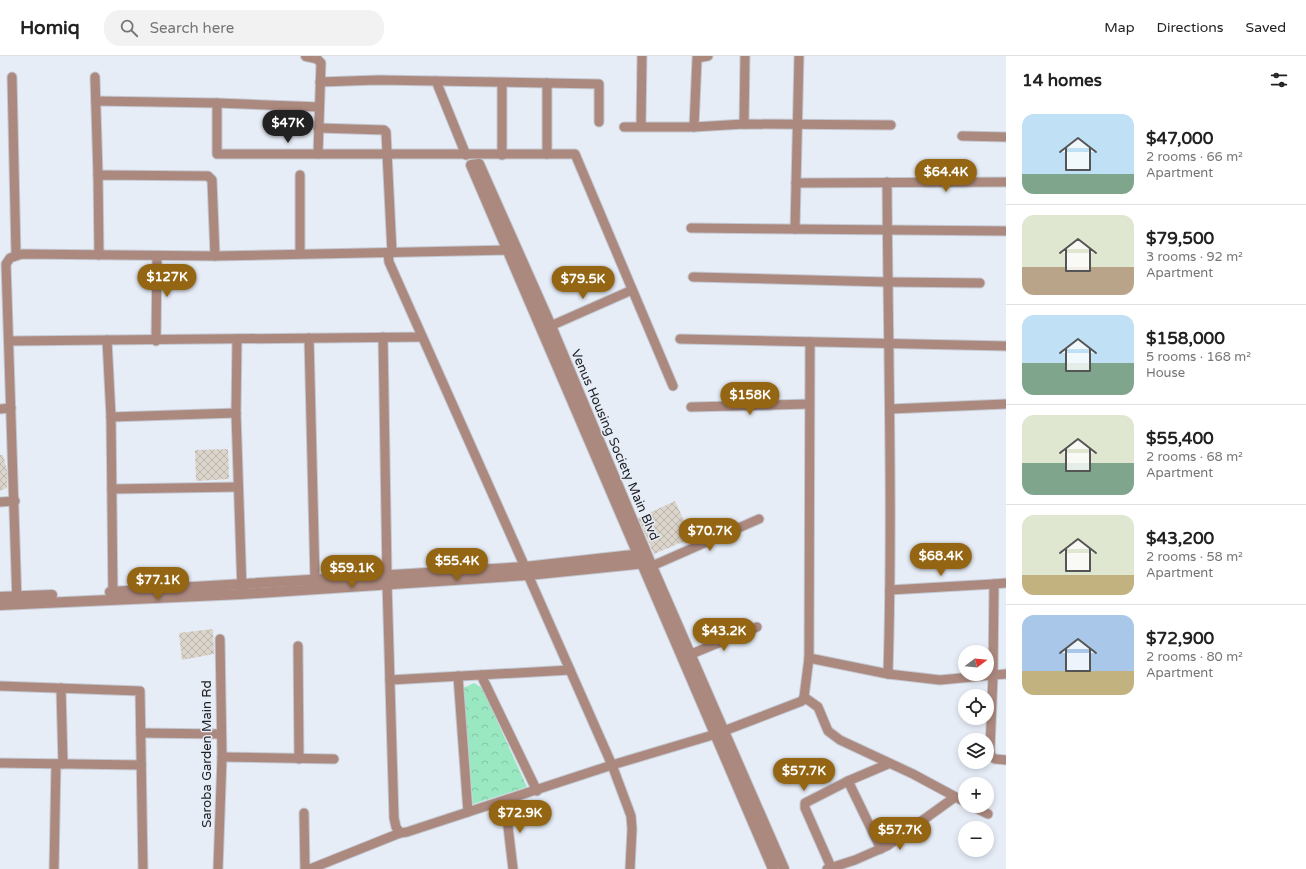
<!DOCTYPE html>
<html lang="en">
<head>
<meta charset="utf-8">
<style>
	:root { --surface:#fff; --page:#f2f2f2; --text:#222; --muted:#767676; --line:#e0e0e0; --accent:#946614 }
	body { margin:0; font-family:"Varela Round",sans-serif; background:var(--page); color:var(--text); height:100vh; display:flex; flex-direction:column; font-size:15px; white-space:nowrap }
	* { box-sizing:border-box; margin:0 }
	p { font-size:13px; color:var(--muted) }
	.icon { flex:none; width:22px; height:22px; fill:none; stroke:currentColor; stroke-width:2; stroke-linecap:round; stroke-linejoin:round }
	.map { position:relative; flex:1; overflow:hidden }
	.panel { display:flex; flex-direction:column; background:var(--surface); width:300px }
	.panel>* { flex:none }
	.needle { width:26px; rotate:74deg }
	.fabs { position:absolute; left:958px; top:589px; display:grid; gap:8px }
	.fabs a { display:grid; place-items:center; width:36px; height:36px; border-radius:50%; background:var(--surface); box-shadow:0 2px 6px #0003; font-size:20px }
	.price { position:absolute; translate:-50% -34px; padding:0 9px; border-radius:14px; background:var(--accent); color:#fff; font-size:13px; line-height:26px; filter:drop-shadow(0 1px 2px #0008) }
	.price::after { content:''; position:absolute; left:50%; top:24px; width:12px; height:9px; margin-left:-6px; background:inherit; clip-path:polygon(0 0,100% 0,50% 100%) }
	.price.selected { background:#222; color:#fff }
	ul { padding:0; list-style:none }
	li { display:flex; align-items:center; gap:12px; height:100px; padding:0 16px }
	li+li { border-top:1px solid var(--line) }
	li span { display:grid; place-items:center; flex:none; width:112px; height:80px; border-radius:12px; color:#555 }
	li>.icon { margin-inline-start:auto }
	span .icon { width:48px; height:48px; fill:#fffc; stroke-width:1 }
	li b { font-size:17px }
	h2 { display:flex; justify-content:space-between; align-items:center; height:48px; padding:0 16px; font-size:17px }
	header { display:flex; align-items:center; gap:24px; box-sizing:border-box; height:56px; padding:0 20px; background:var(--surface); border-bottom:1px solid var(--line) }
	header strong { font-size:19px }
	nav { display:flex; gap:22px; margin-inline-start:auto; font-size:14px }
	.search { width:280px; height:36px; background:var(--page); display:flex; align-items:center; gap:10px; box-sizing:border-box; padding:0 14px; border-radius:16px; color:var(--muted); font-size:15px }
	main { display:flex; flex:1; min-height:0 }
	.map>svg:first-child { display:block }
	.forest { fill:url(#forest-crowns) }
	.building { fill:url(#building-cross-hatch) }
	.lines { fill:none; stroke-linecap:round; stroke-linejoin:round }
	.minor-casing { stroke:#c3c8d1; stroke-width:11 }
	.tertiary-casing { stroke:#c3c8d1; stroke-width:12 }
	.minor { stroke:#ac897f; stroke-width:9 }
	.tertiary { stroke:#ac897f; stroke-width:10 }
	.labels { text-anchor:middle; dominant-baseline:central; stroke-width:3; stroke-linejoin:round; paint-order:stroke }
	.street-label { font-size:13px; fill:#1d1f22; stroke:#e7edf7 }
</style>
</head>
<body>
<header>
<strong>Homiq</strong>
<div class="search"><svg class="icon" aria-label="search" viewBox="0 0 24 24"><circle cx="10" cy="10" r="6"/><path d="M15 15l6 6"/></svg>Search here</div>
<nav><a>Map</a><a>Directions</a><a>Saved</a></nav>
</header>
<main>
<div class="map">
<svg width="1006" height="813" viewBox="0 0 1006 813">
	<defs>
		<pattern id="forest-crowns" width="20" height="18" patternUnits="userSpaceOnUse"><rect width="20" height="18" fill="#99e8c1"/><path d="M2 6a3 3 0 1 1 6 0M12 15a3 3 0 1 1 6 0" fill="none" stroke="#83c7a6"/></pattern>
		<pattern id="building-cross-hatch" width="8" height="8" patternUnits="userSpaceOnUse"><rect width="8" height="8" fill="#dbd4cb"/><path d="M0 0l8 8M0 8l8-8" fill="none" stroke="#bcb6ae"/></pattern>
	</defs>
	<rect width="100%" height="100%" fill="#e7edf7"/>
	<path class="forest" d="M474,627L482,632L527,731L473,748L463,632Z"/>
	<g class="building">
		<path d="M228,393L229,423L196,425L195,394Z"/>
		<path d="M0,399H3L7,414V432L0,435Z"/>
		<path d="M675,445L692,482L654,498L638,462Z"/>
		<path d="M213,573L214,598L182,604L179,577Z"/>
	</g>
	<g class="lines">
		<g class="minor-casing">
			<g id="minor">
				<path d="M316,2L321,7L318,98"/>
				<path d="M12,21L16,199"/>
				<path d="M95,21L98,119"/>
				<path d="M436,25L599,28V66"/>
				<path d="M320,26L378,24L436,25L466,99"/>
				<path d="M502,27V99"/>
				<path d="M547,27V98"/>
				<path d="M96,45L217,47L319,51"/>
				<path d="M217,47V98H575L673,330"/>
				<path d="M744,68L745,0"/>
				<path d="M641,70L642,0"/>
				<path d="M624,71H694L744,68L891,69"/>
				<path d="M694,71L697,2L708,0"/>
				<path d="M318,72L384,74L386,76L392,197"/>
				<path d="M962,80L1006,81"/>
				<path d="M300,119V197"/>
				<path d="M887,126C888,290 893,454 888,618"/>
				<path d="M796,127L1006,126"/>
				<path d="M691,172L1006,175"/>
				<path d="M795,173L799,0"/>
				<path d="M388,197L389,206L525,511"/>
				<path d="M99,199L98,119L208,120L212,124L215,200"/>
				<path d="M693,221L887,226L980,227"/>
				<path d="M546,272L632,234"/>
				<path d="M383,281L387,519"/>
				<path d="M309,282L315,524"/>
				<path d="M237,283L236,357L242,535"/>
				<path d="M680,283L1006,290"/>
				<path d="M107,284L111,361L113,542"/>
				<path d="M9,285L422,281"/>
				<path d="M156,285L157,200"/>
				<path d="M691,351L809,348"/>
				<path d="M0,353L11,352"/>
				<path d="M890,353L1006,348"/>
				<path d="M111,361L236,357"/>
				<path d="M112,433L238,431"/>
				<path d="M0,446L15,445"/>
				<path d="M652,510L759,463"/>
				<path d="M528,519L612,709L631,760L632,773L630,813"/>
				<path d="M387,527L394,762L396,771L400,777"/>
				<path d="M890,534L994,528"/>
				<path d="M17,547L6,208L10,202L22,198L215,200L514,194"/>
				<path d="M298,590L299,703"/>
				<path d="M684,601L757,571"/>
				<path d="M809,602L888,618L940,624L993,619L994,528L1006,527"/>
				<path d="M1006,618L993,619L990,694L991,700L995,703L1006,704"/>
				<path d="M481,619L537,735"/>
				<path d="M458,620L468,756"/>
				<path d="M390,624L570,614"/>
				<path d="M0,630L140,635L143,813"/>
				<path d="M61,632L63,708"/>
				<path d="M804,641L818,651L828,675L840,684L913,718L965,746"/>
				<path d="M141,677L221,678"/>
				<path d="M222,701L334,703"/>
				<path d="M0,707L141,709"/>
				<path d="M848,725L881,793"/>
				<path d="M505,745L513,813"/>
				<path d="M972,750L988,758"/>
				<path d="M304,757L305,813"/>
				<path d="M831,811L805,752V747L848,725L888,708"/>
				<path d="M54,813L56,708"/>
				<path d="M218,813L222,701L220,583"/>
				<path d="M310,813L400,777L407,776L612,709L716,678L802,645L804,641L809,602L810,286"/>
				<path d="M827,813L855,804L887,790L955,741"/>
			</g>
		</g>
		<g class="tertiary-casing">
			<g id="tertiary">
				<path d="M306,0L316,2V0"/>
				<path d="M110,536L525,511L642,498"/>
				<path d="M0,541L52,539"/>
				<path d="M0,549L242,538L528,519L646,507"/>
				<path d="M773,813L471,109L479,108L551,270L650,506L784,813"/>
			</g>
		</g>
		<use href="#minor" class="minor"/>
		<use href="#tertiary" class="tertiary"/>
	</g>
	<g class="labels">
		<g class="street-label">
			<text transform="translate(615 389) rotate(67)">Venus Housing Society Main Blvd</text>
			<text transform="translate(207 698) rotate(-90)">Saroba Garden Main Rd</text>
		</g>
	</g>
</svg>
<div class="fabs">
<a><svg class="needle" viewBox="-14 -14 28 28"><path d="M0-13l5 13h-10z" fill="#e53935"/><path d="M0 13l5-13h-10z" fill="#767676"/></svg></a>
<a><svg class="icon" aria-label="locate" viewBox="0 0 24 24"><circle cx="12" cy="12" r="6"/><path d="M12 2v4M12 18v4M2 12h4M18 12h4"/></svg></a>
<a><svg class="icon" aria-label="layers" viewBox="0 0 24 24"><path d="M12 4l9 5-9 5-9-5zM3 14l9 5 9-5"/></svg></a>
<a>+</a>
<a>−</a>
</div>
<b class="price selected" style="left:288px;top:88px">$47K</b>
<b class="price" style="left:946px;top:137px">$64.4K</b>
<b class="price" style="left:167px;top:242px">$127K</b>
<b class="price" style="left:583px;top:244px">$79.5K</b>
<b class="price" style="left:750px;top:360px">$158K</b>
<b class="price" style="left:710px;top:496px">$70.7K</b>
<b class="price" style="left:941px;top:521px">$68.4K</b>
<b class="price" style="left:457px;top:526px">$55.4K</b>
<b class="price" style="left:352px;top:533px">$59.1K</b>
<b class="price" style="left:158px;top:545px">$77.1K</b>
<b class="price" style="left:724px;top:596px">$43.2K</b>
<b class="price" style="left:804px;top:736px">$57.7K</b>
<b class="price" style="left:520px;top:778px">$72.9K</b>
<b class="price" style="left:900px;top:795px">$57.7K</b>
</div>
<section class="panel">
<h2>14 homes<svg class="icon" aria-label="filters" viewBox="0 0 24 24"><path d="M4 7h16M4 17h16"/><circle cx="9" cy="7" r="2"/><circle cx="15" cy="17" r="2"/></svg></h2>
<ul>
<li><span style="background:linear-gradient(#bfe0f5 75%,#7fa58c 0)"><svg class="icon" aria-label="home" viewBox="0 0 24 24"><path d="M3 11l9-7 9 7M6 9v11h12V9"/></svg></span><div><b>$47,000</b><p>2 rooms · 66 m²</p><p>Apartment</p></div></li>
<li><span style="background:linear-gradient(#dfe7d0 65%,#b9a48a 0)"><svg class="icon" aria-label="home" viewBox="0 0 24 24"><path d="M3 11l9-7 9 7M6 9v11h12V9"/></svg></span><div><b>$79,500</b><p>3 rooms · 92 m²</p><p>Apartment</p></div></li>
<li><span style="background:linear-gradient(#bfe0f5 60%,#7fa58c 0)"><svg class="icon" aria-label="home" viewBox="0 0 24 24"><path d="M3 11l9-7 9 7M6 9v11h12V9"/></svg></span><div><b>$158,000</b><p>5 rooms · 168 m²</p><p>House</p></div></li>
<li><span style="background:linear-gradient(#dfe7d0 60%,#7fa58c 0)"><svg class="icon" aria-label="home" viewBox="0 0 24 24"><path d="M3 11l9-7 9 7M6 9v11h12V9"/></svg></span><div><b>$55,400</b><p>2 rooms · 68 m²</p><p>Apartment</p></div></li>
<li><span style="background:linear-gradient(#dfe7d0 75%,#c2b280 0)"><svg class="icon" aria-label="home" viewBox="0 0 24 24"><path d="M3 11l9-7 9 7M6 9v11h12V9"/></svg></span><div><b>$43,200</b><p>2 rooms · 58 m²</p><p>Apartment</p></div></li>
<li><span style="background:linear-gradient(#a9c7e8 70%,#c2b280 0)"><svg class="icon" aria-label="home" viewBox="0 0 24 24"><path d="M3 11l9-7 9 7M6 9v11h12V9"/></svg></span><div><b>$72,900</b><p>2 rooms · 80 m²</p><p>Apartment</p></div></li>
</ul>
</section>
</main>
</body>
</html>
